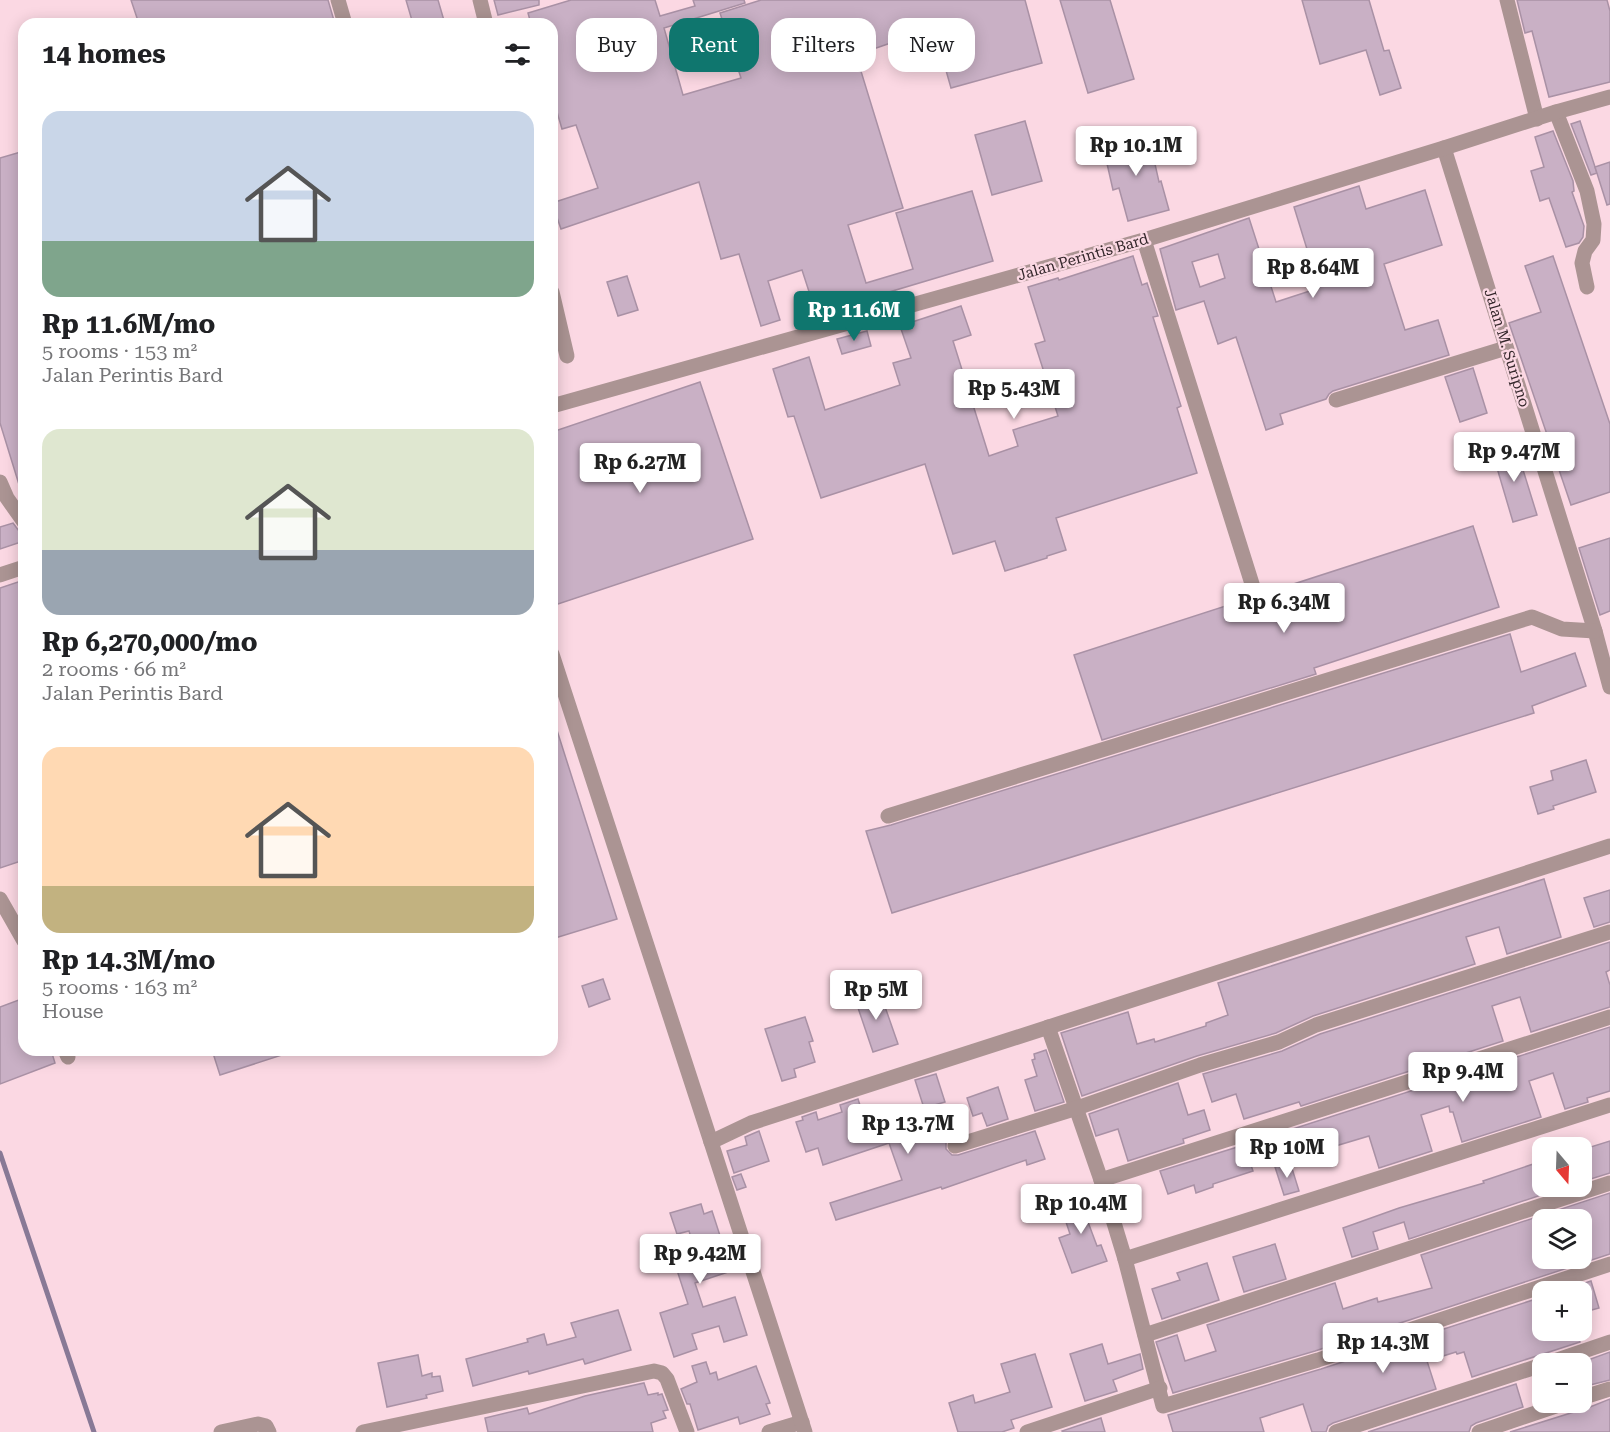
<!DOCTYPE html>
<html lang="en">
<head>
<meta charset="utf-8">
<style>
	:root { --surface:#fff; --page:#f2f2f2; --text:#202124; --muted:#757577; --accent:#0f766e }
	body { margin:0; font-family:"Roboto Serif",serif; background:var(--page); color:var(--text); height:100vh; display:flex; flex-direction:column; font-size:22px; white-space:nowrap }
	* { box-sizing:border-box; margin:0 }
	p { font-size:20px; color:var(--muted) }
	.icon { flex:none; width:33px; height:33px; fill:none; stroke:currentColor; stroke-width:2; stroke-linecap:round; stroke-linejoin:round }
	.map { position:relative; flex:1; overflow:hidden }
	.side { position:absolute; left:18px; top:18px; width:540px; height:1038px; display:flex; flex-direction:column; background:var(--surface); border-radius:18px; box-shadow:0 3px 15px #0003 }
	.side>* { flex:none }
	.top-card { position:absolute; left:576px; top:18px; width:570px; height:54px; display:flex; gap:12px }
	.needle { width:39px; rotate:161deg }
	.buttons { position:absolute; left:1532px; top:1137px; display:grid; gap:12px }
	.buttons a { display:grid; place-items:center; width:60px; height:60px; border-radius:12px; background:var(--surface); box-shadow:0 3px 15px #0003; font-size:30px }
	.price { position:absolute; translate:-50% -51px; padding:0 14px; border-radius:6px; background:#fff; color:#222; font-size:20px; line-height:39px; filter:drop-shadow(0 2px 3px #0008) }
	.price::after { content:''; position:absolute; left:50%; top:36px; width:18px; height:14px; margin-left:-9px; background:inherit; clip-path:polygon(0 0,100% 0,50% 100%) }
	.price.active { background:var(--accent); color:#fff }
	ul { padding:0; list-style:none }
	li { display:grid; align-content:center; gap:12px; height:318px; padding:0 24px }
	li span { display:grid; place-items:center; height:186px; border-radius:18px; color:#555 }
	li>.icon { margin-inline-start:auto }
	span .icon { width:108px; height:108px; fill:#fffc; stroke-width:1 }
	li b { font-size:26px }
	h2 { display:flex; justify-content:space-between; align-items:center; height:72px; padding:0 24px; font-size:26px }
	.tag { padding:0 21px; border-radius:18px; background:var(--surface); box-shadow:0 3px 15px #0003; font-size:21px; line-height:54px }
	.tag.active { background:var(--accent); color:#fff }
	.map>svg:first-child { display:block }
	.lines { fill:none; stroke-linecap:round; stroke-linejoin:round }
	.stream { stroke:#887996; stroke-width:5 }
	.building { fill:#c9b0c5; stroke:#a991a5; stroke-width:1.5; fill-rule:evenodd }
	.minor { stroke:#ab9493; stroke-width:15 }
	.labels { text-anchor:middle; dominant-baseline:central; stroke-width:4.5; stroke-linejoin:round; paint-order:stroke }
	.street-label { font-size:15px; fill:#33262a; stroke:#fbd8e3 }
</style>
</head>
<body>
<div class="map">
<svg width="1610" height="1432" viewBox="0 0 1610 1432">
	<rect width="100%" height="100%" fill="#fbd8e3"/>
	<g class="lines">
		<path class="stream" d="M0,1153L94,1432"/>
	</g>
	<g class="building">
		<path d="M131,0H328L335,24H139Z"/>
		<path d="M406,0H438L445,24H413Z"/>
		<path d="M494,0H539V5L498,15Z"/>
		<path d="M571,0H655L660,16L695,6L693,0H744L745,3L664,28L683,95L741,78L720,13L761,0H1025L1042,63L951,88L934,28L856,55L903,208L848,225L866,283L913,269L896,213L972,191L993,261L879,295L878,293L816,313L802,270L768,281L780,320L761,326L739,254L721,259L699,182L561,229L552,203L598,188L576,125L562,129L552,95V24H531L528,13Z"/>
		<path d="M1060,0H1110L1134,79L1088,93Z"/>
		<path d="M1302,0H1369L1384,51L1389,50L1401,88L1380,95L1366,50L1320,64Z"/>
		<path d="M1517,0H1607L1610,11V82L1549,97L1532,31L1525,33Z"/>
		<path d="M1025,121L1042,181L992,195L975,135Z"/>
		<path d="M1580,121L1597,173L1591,175L1571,124Z"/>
		<path d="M1553,131L1573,181L1574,191L1572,192L1584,226L1583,237L1579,243L1566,247L1549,198L1540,201L1531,171L1544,167L1535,137Z"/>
		<path d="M1148,133L1159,182L1161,181L1169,210L1128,221L1119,188L1113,190L1103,146Z"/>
		<path d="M24,151V490L21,491L0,423V158Z"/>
		<path d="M1610,162V204L1607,205L1595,167Z"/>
		<path d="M1359,186L1366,209L1425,190L1442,245L1384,264L1405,330L1438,320L1449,355L1333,391L1329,394L1326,399L1280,414L1283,424L1266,430L1236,337L1218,344L1204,301L1176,310L1160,249L1249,218L1276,302L1319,288L1294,207ZM1218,254L1225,278L1200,287L1192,262Z"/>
		<path d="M1133,256L1142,285L1147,283L1158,316L1153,317L1181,406L1177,408L1197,473L1056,518L1066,550L1047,556V558L1005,571L995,541L953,554L925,464L821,498L794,416L788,417L773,369L809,357L825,410L900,385L893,363L911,358L900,326L961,306L971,335L953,341L989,456L1018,446L1013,430L1058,416L1035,344L1045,341L1028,287L1058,278L1059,280Z"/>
		<path d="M1553,256L1610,424V492L1571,505L1509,323L1541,312L1525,266Z"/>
		<path d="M627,276L638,310L618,316L607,282Z"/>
		<path d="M867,331L871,346L842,354L837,339Z"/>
		<path d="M1473,368L1487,413L1460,422L1445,377Z"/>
		<path d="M700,382L753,539L552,606V432Z"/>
		<path d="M1515,444L1537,515L1513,522L1492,451Z"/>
		<path d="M13,523L19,531L24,532V541L0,549V527Z"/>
		<path d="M1473,526L1499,607L1314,668L1316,674L1102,740L1074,655Z"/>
		<path d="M1610,538V611L1600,615L1579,548Z"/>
		<path d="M24,580V860L0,868V588Z"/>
		<path d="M1510,634L1521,672L1575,653L1586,686L1532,706L1534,713L892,913L866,831L891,825Z"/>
		<path d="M555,724L617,919L552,939V725Z"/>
		<path d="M1586,760L1596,792L1553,806L1554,809L1538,814L1530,787L1553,780L1551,771Z"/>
		<path d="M1544,879L1561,937L1507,954L1499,927L1466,937L1475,964L1313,1016L1276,1033L1197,1056L1082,1096L1061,1033L1128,1012L1137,1044L1154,1039L1155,1042L1206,1026V1023L1228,1015L1218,983Z"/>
		<path d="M1610,890V922L1594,927L1584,898Z"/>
		<path d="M1610,942V970L1606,972L1610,985V1007L1531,1032L1520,997L1492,1006L1503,1041L1301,1106L1299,1102L1244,1119L1236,1094L1212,1102L1203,1074L1282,1051L1320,1034Z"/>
		<path d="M603,979L610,999L589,1007L582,986Z"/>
		<path d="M876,989L881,1002L883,1001L898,1044L873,1052L854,996Z"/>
		<path d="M24,998V1050H51L55,1063L0,1084V1007Z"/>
		<path d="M805,1017L813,1041L809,1042L815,1062L794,1069L796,1077L782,1081L765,1029Z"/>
		<path d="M1610,1027V1091L1587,1098L1588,1102L1565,1109L1553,1073L1529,1081L1541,1117L1462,1142L1453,1112H1450L1449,1106L1421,1115L1432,1151L1379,1168L1369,1136L1282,1162L1274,1135Z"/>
		<path d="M212,1050H288V1053L220,1075Z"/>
		<path d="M1046,1050L1064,1102L1035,1111L1025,1080L1037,1076L1032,1060L1035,1059L1034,1054Z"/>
		<path d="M936,1074L945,1102L924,1108L915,1080Z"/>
		<path d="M1178,1083L1188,1115L1204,1110L1210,1130L1183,1139L1184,1143L1128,1161L1118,1129L1096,1136L1089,1114Z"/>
		<path d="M998,1087L1008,1119L987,1126L982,1113L973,1116L967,1098Z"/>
		<path d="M858,1099L869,1134L934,1110L946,1143V1149L952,1155H958L1035,1131L1045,1159L1027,1165L1026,1160L942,1189L941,1187L836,1220L830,1203L902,1180L889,1143L823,1165L818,1148L806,1152L796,1122L803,1120L802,1117L816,1112L818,1120L842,1112L840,1105Z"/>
		<path d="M759,1131L769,1161L734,1173L727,1151L747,1145L745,1137Z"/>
		<path d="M1610,1141V1173L1581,1182V1150Z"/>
		<path d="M1244,1145L1253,1171L1213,1184V1187L1196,1193L1194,1185L1168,1194L1160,1171Z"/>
		<path d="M1542,1161V1186H1568L1409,1239L1404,1222L1373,1232L1378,1249L1352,1257L1343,1228L1399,1208L1484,1183L1483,1181Z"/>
		<path d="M1290,1162L1299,1191L1284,1195L1275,1167Z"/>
		<path d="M741,1174L746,1187L737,1190L732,1177Z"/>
		<path d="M1610,1193V1254L1315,1351L1173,1393L1156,1342L1177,1335L1185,1361L1216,1351L1207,1325L1335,1283L1343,1309L1377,1298L1378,1302L1432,1288L1421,1255ZM1542,1220H1581V1258H1542Z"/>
		<path d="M1090,1195L1098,1219L1088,1222L1097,1246L1101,1245L1107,1261L1072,1273L1059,1238L1070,1234L1060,1204Z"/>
		<path d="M701,1204L704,1214L712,1211L723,1245L719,1246L728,1272L695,1283L703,1307L735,1297L747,1335L724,1342L719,1326L692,1334L697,1349L674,1357L660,1313L688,1304L674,1261L696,1254L689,1231L677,1234L670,1213Z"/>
		<path d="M1275,1244L1286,1279L1244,1292L1233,1257Z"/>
		<path d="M1207,1263L1219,1300L1162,1319L1152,1289L1180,1280L1177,1273Z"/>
		<path d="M1591,1281L1599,1308L1581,1313V1292H1558Z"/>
		<path d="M1542,1297V1330H1576L1580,1342L1472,1377L1464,1352L1457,1354L1456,1352L1427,1361L1436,1389L1333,1423L1328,1426L1326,1432H1312L1303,1404L1260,1418L1264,1432H1173L1168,1415L1321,1369Z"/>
		<path d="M618,1310L631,1350L585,1364L583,1359L529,1374L528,1371L473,1386L466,1359L528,1342L527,1339L544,1334L547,1345L576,1337L571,1323Z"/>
		<path d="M1102,1344L1108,1364L1140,1354L1143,1369L1113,1380L1117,1391L1085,1401L1070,1354Z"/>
		<path d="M1610,1352V1380L1586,1386L1581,1364H1577Z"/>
		<path d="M1035,1354L1052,1407L1011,1420L1014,1428L1002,1432H958L949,1403L973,1395L975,1403L1010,1392L1001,1364Z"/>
		<path d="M418,1355L422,1376L432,1373V1377L440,1376L443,1391L426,1395L427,1398L387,1407L378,1363Z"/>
		<path d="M706,1362L710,1374L716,1372L718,1380L756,1366L770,1403L766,1404L770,1414L740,1424L738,1417L698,1430L690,1404H687L681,1389L697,1382L692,1366Z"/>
		<path d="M644,1383L648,1395L658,1393V1395L662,1394L668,1410L663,1411L666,1418L651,1423L653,1432H488L485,1418L527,1408L529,1414L585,1396Z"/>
		<path d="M1516,1384L1523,1407L1476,1423L1471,1426L1469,1432H1368Z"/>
		<path d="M1610,1399V1432H1510L1590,1407Z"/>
		<path d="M1101,1418L1105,1432H1063L1062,1431Z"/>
	</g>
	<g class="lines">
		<g class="minor">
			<path d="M338,0L345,24"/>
			<path d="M480,0L486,24"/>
			<path d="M1507,0L1537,119"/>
			<path d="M1556,112L1587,191L1594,224L1593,240L1585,251L1582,263L1587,287"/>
			<path d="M1444,148L1595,631L1610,687"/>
			<path d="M1144,240L1253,587"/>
			<path d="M552,292L567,356"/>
			<path d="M1336,400L1506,348"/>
			<path d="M552,406L1144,240L1444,148L1556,112L1610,97"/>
			<path d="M0,482L7,498L24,522"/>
			<path d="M0,575L24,567"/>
			<path d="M552,654L711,1142"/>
			<path d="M888,816L1532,617L1562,629L1595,631"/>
			<path d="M0,899L24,941"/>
			<path d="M1048,1027L1101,1180L1125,1259L1163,1406L1318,1360L1610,1264"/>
			<path d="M65,1050L68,1057"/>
			<path d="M955,1146L1077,1108L1200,1065L1279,1042L1316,1025L1610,932"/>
			<path d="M1101,1180L1610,1017"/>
			<path d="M1125,1259L1610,1105"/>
			<path d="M1145,1335L1610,1183"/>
			<path d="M1545,1364L1610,1342"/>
			<path d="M1581,1398L1610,1389"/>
			<path d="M221,1432L258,1424L266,1426L269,1432"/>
			<path d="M363,1432L654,1371L662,1373L667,1379L687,1432"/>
			<path d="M769,1432L802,1422"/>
			<path d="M805,1432L711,1142L751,1123L1610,846"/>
			<path d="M1027,1432L1160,1388"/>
			<path d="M1336,1432L1542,1365"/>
			<path d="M1479,1432L1568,1402"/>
		</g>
	</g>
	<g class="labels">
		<g class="street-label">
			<text transform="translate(1083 257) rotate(-16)">Jalan Perintis Bard</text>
			<text transform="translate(1507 348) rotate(73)">Jalan M. Suripno</text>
		</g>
	</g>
</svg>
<div class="buttons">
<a><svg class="needle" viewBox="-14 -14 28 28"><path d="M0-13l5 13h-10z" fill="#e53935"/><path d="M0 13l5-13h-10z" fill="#757577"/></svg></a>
<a><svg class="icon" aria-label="layers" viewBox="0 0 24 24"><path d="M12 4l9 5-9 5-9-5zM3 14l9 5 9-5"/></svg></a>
<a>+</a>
<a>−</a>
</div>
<b class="price" style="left:1136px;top:177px">Rp 10.1M</b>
<b class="price" style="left:1313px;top:299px">Rp 8.64M</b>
<b class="price active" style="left:854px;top:342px">Rp 11.6M</b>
<b class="price" style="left:1014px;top:420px">Rp 5.43M</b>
<b class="price" style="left:1514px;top:483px">Rp 9.47M</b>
<b class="price" style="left:640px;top:494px">Rp 6.27M</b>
<b class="price" style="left:1284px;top:634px">Rp 6.34M</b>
<b class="price" style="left:876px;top:1021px">Rp 5M</b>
<b class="price" style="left:1463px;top:1103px">Rp 9.4M</b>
<b class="price" style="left:908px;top:1155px">Rp 13.7M</b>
<b class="price" style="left:1287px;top:1179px">Rp 10M</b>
<b class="price" style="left:1081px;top:1235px">Rp 10.4M</b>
<b class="price" style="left:700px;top:1285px">Rp 9.42M</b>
<b class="price" style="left:1383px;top:1374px">Rp 14.3M</b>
<div class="top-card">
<a class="tag">Buy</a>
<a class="tag active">Rent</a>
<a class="tag">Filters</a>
<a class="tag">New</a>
</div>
<section class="side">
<h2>14 homes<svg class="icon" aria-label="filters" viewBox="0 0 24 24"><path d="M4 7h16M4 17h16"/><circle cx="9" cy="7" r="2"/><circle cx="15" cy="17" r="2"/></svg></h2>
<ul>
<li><span style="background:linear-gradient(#c9d6e8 70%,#7fa58c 0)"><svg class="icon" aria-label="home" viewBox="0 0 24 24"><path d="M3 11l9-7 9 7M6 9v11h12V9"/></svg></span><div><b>Rp 11.6M/mo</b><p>5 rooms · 153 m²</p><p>Jalan Perintis Bard</p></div></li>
<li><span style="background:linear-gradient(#dfe7d0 65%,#9aa5b1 0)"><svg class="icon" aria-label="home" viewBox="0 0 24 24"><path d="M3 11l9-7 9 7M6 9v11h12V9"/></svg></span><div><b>Rp 6,270,000/mo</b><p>2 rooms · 66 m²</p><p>Jalan Perintis Bard</p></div></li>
<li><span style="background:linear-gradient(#ffd9b3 75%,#c2b280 0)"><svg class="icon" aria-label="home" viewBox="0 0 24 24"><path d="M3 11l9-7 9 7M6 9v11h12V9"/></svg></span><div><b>Rp 14.3M/mo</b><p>5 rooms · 163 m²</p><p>House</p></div></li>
</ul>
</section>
</div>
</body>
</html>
